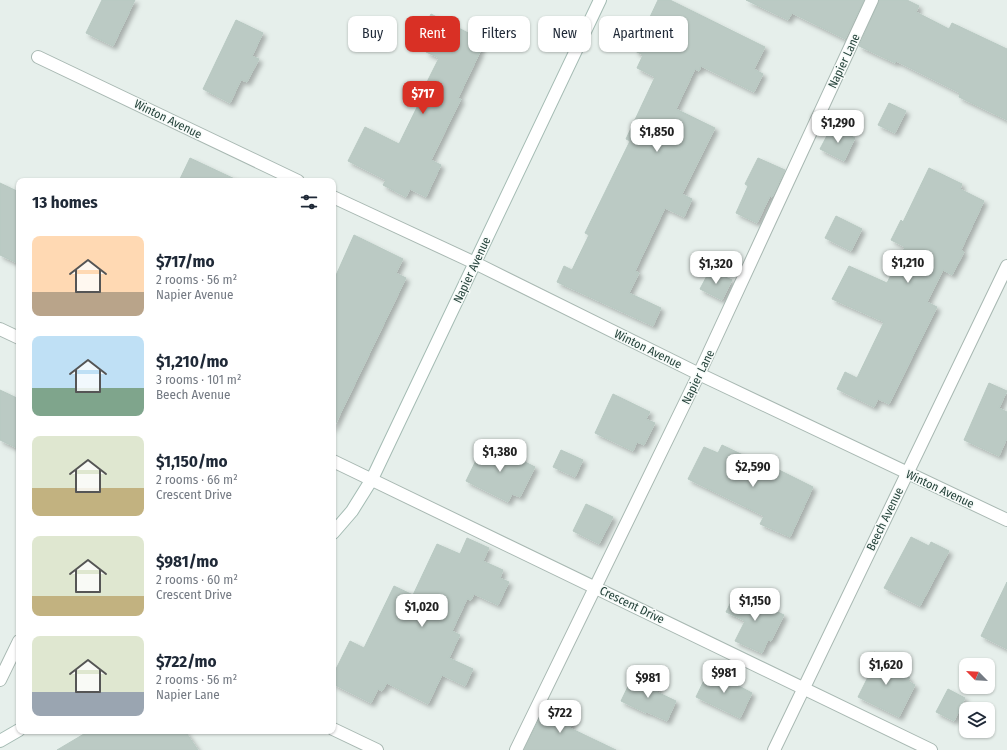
<!DOCTYPE html>
<html lang="en">
<head>
<meta charset="utf-8">
<style>
	:root { --surface:#fff; --page:#f2f2f3; --text:#1f2937; --muted:#747a83; --accent:#d93025 }
	body { margin:0; font-family:"Fira Sans Condensed",sans-serif; background:var(--page); color:var(--text); height:100vh; display:flex; flex-direction:column; font-size:15px; white-space:nowrap }
	* { box-sizing:border-box; margin:0 }
	p { font-size:13px; color:var(--muted) }
	.icon { flex:none; width:22px; height:22px; fill:none; stroke:currentColor; stroke-width:2; stroke-linecap:round; stroke-linejoin:round }
	.map { position:relative; flex:1; overflow:hidden }
	.side { position:absolute; left:16px; top:178px; width:320px; height:556px; display:flex; flex-direction:column; background:var(--surface); border-radius:8px; box-shadow:0 1px 3px #0004 }
	.side>* { flex:none }
	.guide { position:absolute; left:348px; top:16px; width:380px; height:36px; display:flex; gap:8px }
	.needle { width:26px; rotate:294deg }
	.fabs { position:absolute; left:959px; top:658px; display:grid; gap:8px }
	.fabs a { display:grid; place-items:center; width:36px; height:36px; border-radius:8px; background:var(--surface); box-shadow:0 1px 3px #0004; font-size:20px }
	.price { position:absolute; translate:-50% -34px; padding:0 9px; border-radius:8px; background:#fff; color:#222; font-size:13px; line-height:26px; filter:drop-shadow(0 1px 2px #0008) }
	.price::after { content:''; position:absolute; left:50%; top:24px; width:12px; height:9px; margin-left:-6px; background:inherit; clip-path:polygon(0 0,100% 0,50% 100%) }
	.price.current { background:var(--accent); color:#fff }
	ul { padding:0; list-style:none }
	li { display:flex; align-items:center; gap:12px; height:100px; padding:0 16px }
	li span { display:grid; place-items:center; flex:none; width:112px; height:80px; border-radius:8px; color:#555 }
	li>.icon { margin-inline-start:auto }
	span .icon { width:48px; height:48px; fill:#fffc; stroke-width:1 }
	li b { font-size:17px }
	h2 { display:flex; justify-content:space-between; align-items:center; height:48px; padding:0 16px; font-size:17px }
	.tag { padding:0 14px; border-radius:8px; background:var(--surface); box-shadow:0 1px 3px #0004; font-size:14px; line-height:36px }
	.tag.current { background:var(--accent); color:#fff }
	.map>svg:first-child { display:block }
	.building { fill:#bbcac4; stroke:#b8c9c2; filter:url(#shadow) }
	.lines { fill:none; stroke-linecap:round; stroke-linejoin:round }
	.street-casing { stroke:#a8b8b2; stroke-width:14 }
	.secondary-casing { stroke:#a4bbb3; stroke-width:14 }
	.street { stroke:#fff; stroke-width:12 }
	.secondary { stroke:#fff; stroke-width:12 }
	.labels { text-anchor:middle; dominant-baseline:central; stroke-width:3; stroke-linejoin:round; paint-order:stroke }
	.street-label { font-size:12px; fill:#24423a; stroke:#f7fbf9 }
</style>
</head>
<body>
<div class="map">
<svg width="1007" height="750" viewBox="0 0 1007 750">
	<defs>
		<filter id="shadow"><feDropShadow dx="3.5" dy="3.5" stdDeviation="2" flood-color="#0004"/></filter>
	</defs>
	<rect width="100%" height="100%" fill="#e6efeb"/>
	<g class="building">
		<path d="M102,0H135L113,46L86,33Z"/>
		<path d="M658,0H670L765,47L754,69L763,74L754,92L701,66L699,71L695,69L676,109L715,128L682,194L692,199L684,217L665,208L635,271L639,273L629,293L661,308L653,326L557,282L564,266L572,270L589,235L585,233L630,141L626,139L655,77L637,68L643,55L635,51L652,18L650,17Z"/>
		<path d="M746,0H864L845,39L792,13L788,20Z"/>
		<path d="M879,0H907L919,6L916,12L949,29L952,23L1007,49V120L959,97L960,93L896,61L895,63L859,46Z"/>
		<path d="M431,14L484,41L479,52H480L458,98L461,99L431,160L441,165L426,197L410,189L406,197L383,185L386,180L348,161L365,127L399,144L421,99L419,98L439,58L426,52L431,43L419,37Z"/>
		<path d="M236,20L263,33L252,56L259,59L247,82L241,80L230,103L203,89Z"/>
		<path d="M889,103L906,111L895,133L878,125Z"/>
		<path d="M832,126L855,138L844,161L820,149Z"/>
		<path d="M190,158L239,181H179Z"/>
		<path d="M758,158L785,170L772,197L770,196L757,223L736,213L748,186L745,184Z"/>
		<path d="M929,168L962,184L960,189L984,201L961,250L964,252L952,275L943,270L927,302L937,307L889,404L878,399L874,407L837,389L845,372L857,378L884,322L832,299L849,266L887,283L905,247L891,240L901,220L903,222Z"/>
		<path d="M0,183L19,192V264L0,255Z"/>
		<path d="M836,216L862,229L851,251L825,238Z"/>
		<path d="M354,235L403,259L396,273L406,278L333,429V282Z"/>
		<path d="M710,270L732,280L722,300L700,289Z"/>
		<path d="M989,383L1007,391L999,408L1007,412V438L999,456L964,440Z"/>
		<path d="M0,390L19,399V449L0,440Z"/>
		<path d="M613,394L650,412L646,419L655,423L644,445L637,442L633,451L595,433Z"/>
		<path d="M485,442L535,467L520,497L512,494L508,502L466,481Z"/>
		<path d="M722,445L743,455L739,463L774,480L779,470L813,487L790,537L760,524L764,516L688,479L704,447L718,453Z"/>
		<path d="M561,450L583,460L575,477L553,467Z"/>
		<path d="M586,504L613,517L599,544L573,531Z"/>
		<path d="M911,537L929,546L931,542L949,551L920,606L884,588Z"/>
		<path d="M467,538L489,548L483,561L503,570L500,578L509,582L498,605L474,594L471,600L467,599L452,631L460,635L449,658L473,669L465,686L442,675L428,704L387,683L382,691L378,689L371,703L333,684V675L350,641L364,648L394,586L413,595L437,544L460,554Z"/>
		<path d="M1007,582V649L981,636Z"/>
		<path d="M736,592L784,615L771,641L768,640L762,653L735,641L745,621L726,612Z"/>
		<path d="M874,652L893,661L889,668L910,678L908,681L915,685L899,717L858,697L869,675L863,673Z"/>
		<path d="M709,670L752,693L740,718L696,697Z"/>
		<path d="M633,676L658,688L657,692L676,701L667,721L647,712L646,713L621,701Z"/>
		<path d="M948,689L965,698L954,721L936,712Z"/>
		<path d="M548,701L563,708L560,715L573,721L570,728L616,750H524Z"/>
		<path d="M89,731H185L198,750H57Z"/>
	</g>
	<g class="lines">
		<g class="street-casing">
			<g id="street">
				<path d="M38,57L298,181"/>
				<path d="M333,197L475,263L699,374L1007,520"/>
				<path d="M0,329L19,338"/>
				<path d="M333,461L931,750"/>
				<path d="M0,680L19,641"/>
				<path d="M333,729L377,750"/>
				<path d="M516,750L699,374L872,0"/>
				<path d="M774,750L1007,266"/>
			</g>
		</g>
		<g class="secondary-casing">
			<g id="secondary">
				<path d="M333,533L352,511L372,479L600,0"/>
				<path d="M0,741L19,730"/>
			</g>
		</g>
		<use href="#street" class="street"/>
		<use href="#secondary" class="secondary"/>
	</g>
	<g class="labels">
		<g class="street-label">
			<text transform="translate(844 61) rotate(-65)">Napier Lane</text>
			<text transform="translate(168 119) rotate(26)">Winton Avenue</text>
			<text transform="translate(472 270) rotate(-65)">Napier Avenue</text>
			<text transform="translate(648 349) rotate(26)">Winton Avenue</text>
			<text transform="translate(698 377) rotate(-64)">Napier Lane</text>
			<text transform="translate(940 489) rotate(25)">Winton Avenue</text>
			<text transform="translate(885 519) rotate(-64)">Beech Avenue</text>
			<text transform="translate(632 605) rotate(26)">Crescent Drive</text>
		</g>
	</g>
</svg>
<div class="fabs">
<a><svg class="needle" viewBox="-14 -14 28 28"><path d="M0-13l5 13h-10z" fill="#e53935"/><path d="M0 13l5-13h-10z" fill="#747a83"/></svg></a>
<a><svg class="icon" aria-label="layers" viewBox="0 0 24 24"><path d="M12 4l9 5-9 5-9-5zM3 14l9 5 9-5"/></svg></a>
</div>
<b class="price current" style="left:423px;top:115px">$717</b>
<b class="price" style="left:838px;top:144px">$1,290</b>
<b class="price" style="left:657px;top:153px">$1,850</b>
<b class="price" style="left:908px;top:284px">$1,210</b>
<b class="price" style="left:716px;top:285px">$1,320</b>
<b class="price" style="left:500px;top:473px">$1,380</b>
<b class="price" style="left:753px;top:488px">$2,590</b>
<b class="price" style="left:755px;top:622px">$1,150</b>
<b class="price" style="left:422px;top:628px">$1,020</b>
<b class="price" style="left:886px;top:686px">$1,620</b>
<b class="price" style="left:724px;top:694px">$981</b>
<b class="price" style="left:648px;top:699px">$981</b>
<b class="price" style="left:560px;top:734px">$722</b>
<div class="guide">
<a class="tag">Buy</a>
<a class="tag current">Rent</a>
<a class="tag">Filters</a>
<a class="tag">New</a>
<a class="tag">Apartment</a>
</div>
<section class="side">
<h2>13 homes<svg class="icon" aria-label="filters" viewBox="0 0 24 24"><path d="M4 7h16M4 17h16"/><circle cx="9" cy="7" r="2"/><circle cx="15" cy="17" r="2"/></svg></h2>
<ul>
<li><span style="background:linear-gradient(#ffd9b3 70%,#b9a48a 0)"><svg class="icon" aria-label="home" viewBox="0 0 24 24"><path d="M3 11l9-7 9 7M6 9v11h12V9"/></svg></span><div><b>$717/mo</b><p>2 rooms · 56 m²</p><p>Napier Avenue</p></div></li>
<li><span style="background:linear-gradient(#bfe0f5 65%,#7fa58c 0)"><svg class="icon" aria-label="home" viewBox="0 0 24 24"><path d="M3 11l9-7 9 7M6 9v11h12V9"/></svg></span><div><b>$1,210/mo</b><p>3 rooms · 101 m²</p><p>Beech Avenue</p></div></li>
<li><span style="background:linear-gradient(#dfe7d0 65%,#c2b280 0)"><svg class="icon" aria-label="home" viewBox="0 0 24 24"><path d="M3 11l9-7 9 7M6 9v11h12V9"/></svg></span><div><b>$1,150/mo</b><p>2 rooms · 66 m²</p><p>Crescent Drive</p></div></li>
<li><span style="background:linear-gradient(#dfe7d0 75%,#c2b280 0)"><svg class="icon" aria-label="home" viewBox="0 0 24 24"><path d="M3 11l9-7 9 7M6 9v11h12V9"/></svg></span><div><b>$981/mo</b><p>2 rooms · 60 m²</p><p>Crescent Drive</p></div></li>
<li><span style="background:linear-gradient(#dfe7d0 70%,#9aa5b1 0)"><svg class="icon" aria-label="home" viewBox="0 0 24 24"><path d="M3 11l9-7 9 7M6 9v11h12V9"/></svg></span><div><b>$722/mo</b><p>2 rooms · 56 m²</p><p>Napier Lane</p></div></li>
</ul>
</section>
</div>
</body>
</html>
